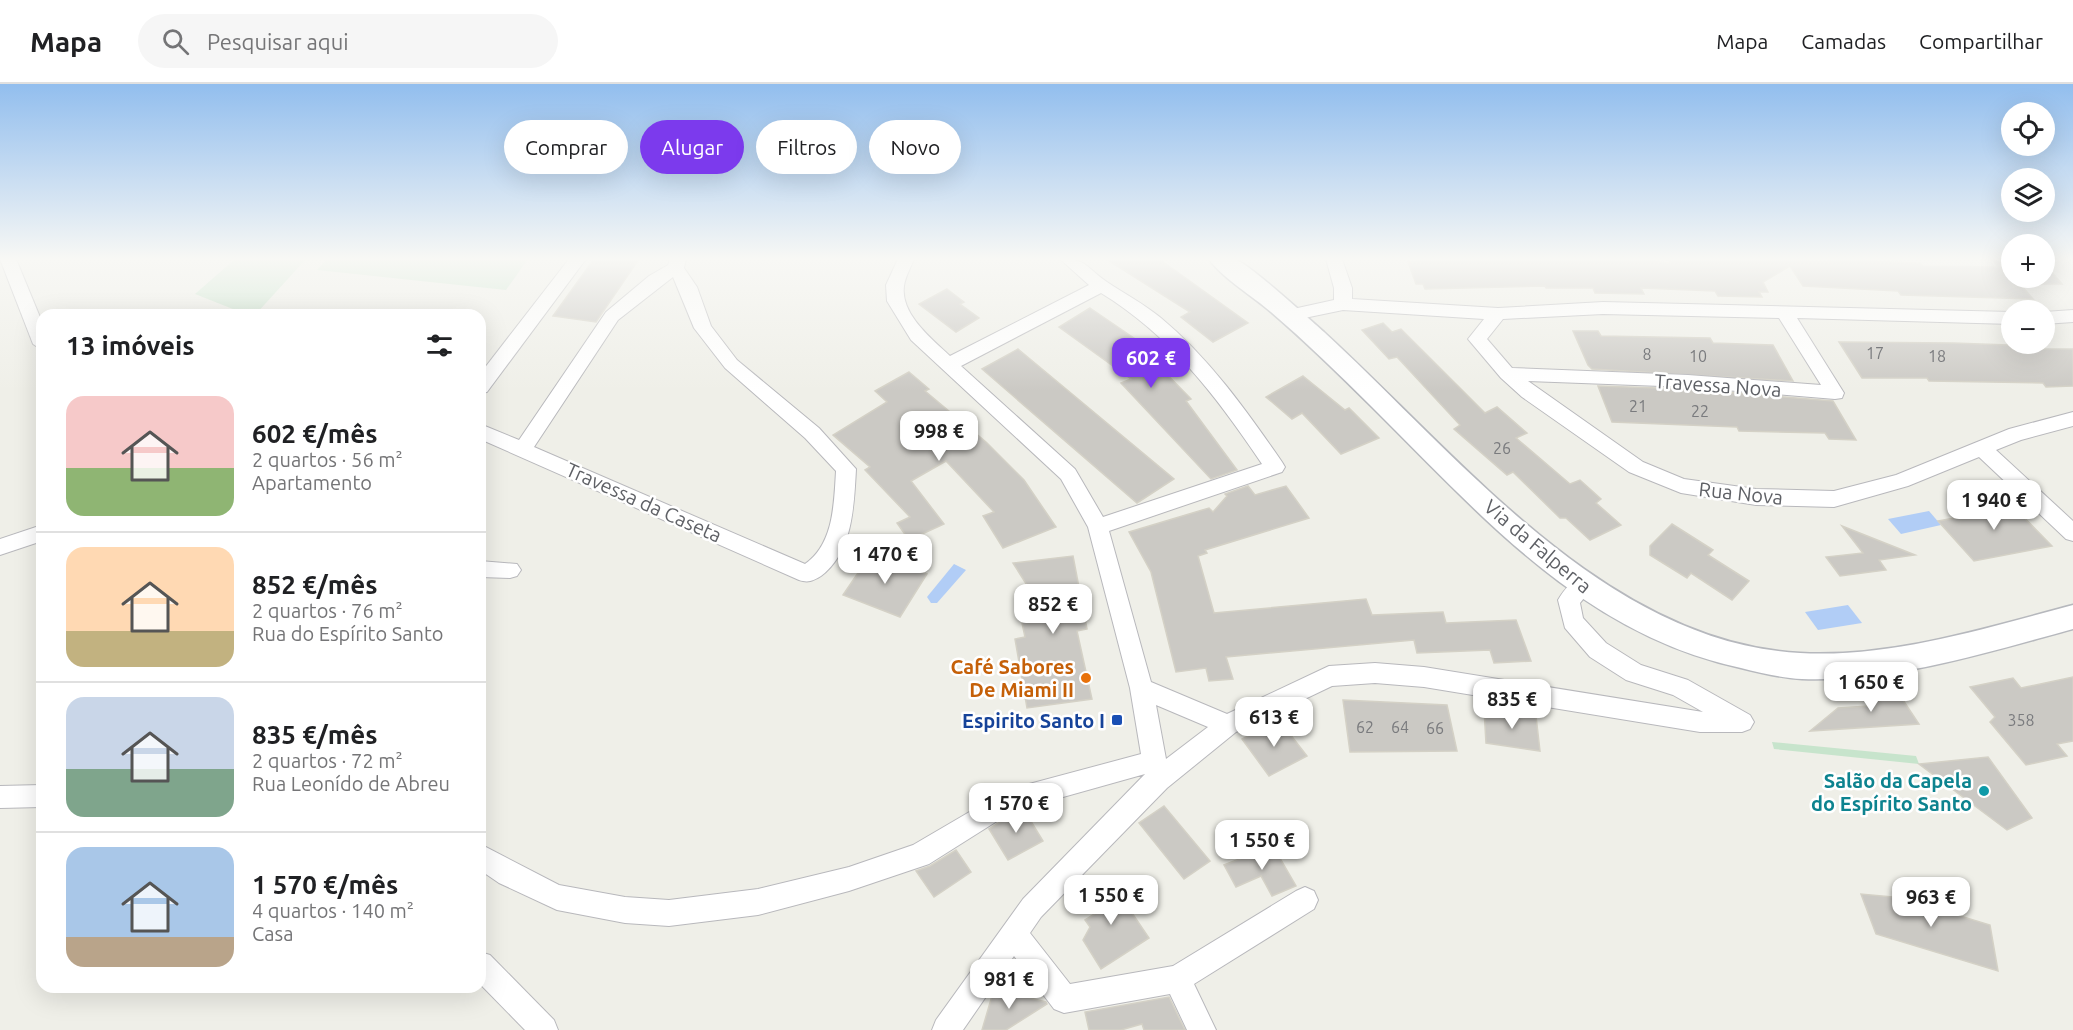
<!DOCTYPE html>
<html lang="pt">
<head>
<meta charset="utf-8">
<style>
	:root { --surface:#fff; --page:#f6f6f6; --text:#202124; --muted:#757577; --line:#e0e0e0; --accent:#7c3aed }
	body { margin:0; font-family:Ubuntu,sans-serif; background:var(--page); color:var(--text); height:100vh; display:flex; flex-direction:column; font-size:22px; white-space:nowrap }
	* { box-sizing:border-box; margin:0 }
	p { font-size:20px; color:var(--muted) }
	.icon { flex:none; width:33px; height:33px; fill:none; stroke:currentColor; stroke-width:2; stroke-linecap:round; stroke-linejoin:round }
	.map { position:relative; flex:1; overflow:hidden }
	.panel { position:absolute; left:36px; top:225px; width:450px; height:684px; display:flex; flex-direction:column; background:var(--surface); border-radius:18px; box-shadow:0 6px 24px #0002 }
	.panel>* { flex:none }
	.banner { position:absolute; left:504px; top:36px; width:570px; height:54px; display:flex; gap:12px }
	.controls { position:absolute; left:2001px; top:18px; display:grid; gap:12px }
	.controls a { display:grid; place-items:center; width:54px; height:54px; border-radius:50%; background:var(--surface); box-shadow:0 6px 24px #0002; font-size:30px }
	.price { position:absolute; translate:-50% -51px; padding:0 14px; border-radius:12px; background:#fff; color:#222; font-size:20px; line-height:39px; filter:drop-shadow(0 2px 3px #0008) }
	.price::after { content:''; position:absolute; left:50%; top:36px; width:18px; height:14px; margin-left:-9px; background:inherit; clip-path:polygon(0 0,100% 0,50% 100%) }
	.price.selected { background:var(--accent); color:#fff }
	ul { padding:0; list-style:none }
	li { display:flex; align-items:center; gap:18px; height:150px; padding:0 30px }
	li+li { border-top:2px solid var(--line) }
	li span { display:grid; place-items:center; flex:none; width:168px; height:120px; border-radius:18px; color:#555 }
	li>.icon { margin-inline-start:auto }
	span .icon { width:72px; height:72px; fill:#fffc; stroke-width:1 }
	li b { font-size:26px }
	h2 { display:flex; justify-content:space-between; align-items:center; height:72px; padding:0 30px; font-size:26px }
	.pill { padding:0 21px; border-radius:27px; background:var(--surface); box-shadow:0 6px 24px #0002; font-size:21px; line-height:54px }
	.pill.selected { background:var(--accent); color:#fff }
	header { display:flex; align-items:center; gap:36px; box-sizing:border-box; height:84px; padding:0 30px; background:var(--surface); border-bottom:2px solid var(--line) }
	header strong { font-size:28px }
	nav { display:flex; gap:33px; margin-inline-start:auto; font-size:21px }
	.search { width:420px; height:54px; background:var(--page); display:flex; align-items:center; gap:15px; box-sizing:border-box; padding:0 21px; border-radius:33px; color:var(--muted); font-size:22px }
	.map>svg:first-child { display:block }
	.green { fill:#c7e4cc }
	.water { fill:#b1cdf6 }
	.building { fill:#cbc9c4; stroke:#d4d1c6; stroke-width:1.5 }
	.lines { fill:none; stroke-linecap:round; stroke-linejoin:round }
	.street-casing { stroke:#b8b8bc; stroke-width:2 }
	.secondary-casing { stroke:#b6b8bd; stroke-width:3 }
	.street { fill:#fff; fill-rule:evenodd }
	.secondary { fill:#fff; fill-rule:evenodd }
	.food-dot { fill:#e8710a; stroke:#fff; stroke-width:2 }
	.transit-dot { fill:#1a4fb4; stroke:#fff; stroke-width:2 }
	.culture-dot { fill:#0f9aa8; stroke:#fff; stroke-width:2 }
	.labels { text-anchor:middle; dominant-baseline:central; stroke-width:5; stroke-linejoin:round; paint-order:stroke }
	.number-label { font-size:16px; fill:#7a7b7e }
	.street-label { font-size:20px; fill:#5f6166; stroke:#fff }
	.food-label { font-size:20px; font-weight:bold; fill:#c56008; stroke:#fff; text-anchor:end }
	.transit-label { font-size:20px; font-weight:bold; fill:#164399; stroke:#fff; text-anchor:end }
	.culture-label { font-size:20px; font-weight:bold; fill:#0d838f; stroke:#fff; text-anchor:end }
</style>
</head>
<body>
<header>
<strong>Mapa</strong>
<div class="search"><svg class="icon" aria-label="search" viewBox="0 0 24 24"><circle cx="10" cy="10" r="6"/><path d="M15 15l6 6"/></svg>Pesquisar aqui</div>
<nav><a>Mapa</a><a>Camadas</a><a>Compartilhar</a></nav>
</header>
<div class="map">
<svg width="2073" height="946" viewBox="0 0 2073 946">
	<rect width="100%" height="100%" fill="#efefe8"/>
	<g class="green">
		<path d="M235,175H306L255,231H248L195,210Z"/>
		<path d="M327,175H528L506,206L317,186Z"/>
		<path d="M1772,658L1916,672L1919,680L1774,665Z"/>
	</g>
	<g class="water">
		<path d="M1929,427L1941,441L1901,450L1888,435Z"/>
		<path d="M954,480L966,486L937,519H931L927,513Z"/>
		<path d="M1848,521L1862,539L1818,546L1805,528Z"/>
	</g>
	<g class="building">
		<path d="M594,175H639L596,238L553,232Z"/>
		<path d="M1106,175H1159L1248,239L1213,258L1181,233L1190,228Z"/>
		<path d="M1469,175H1627L1670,179L1669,175L1831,178L1830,176L1920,179L1923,182L1998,183L1992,175H2012V194H2044V179L2062,200H2020L2033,215L1901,211L1898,207L1803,202L1790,182L1763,198L1768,208H1759L1762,213L1718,212L1715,207L1641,204L1644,210L1595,209L1593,204H1546L1545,202L1425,205L1423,200H1416L1408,178Z"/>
		<path d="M947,205L964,218L960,220L979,234L956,248L919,220Z"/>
		<path d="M1090,224L1147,263L1143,266L1191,315L1186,317L1237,386L1211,395L1121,299L1131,295L1059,243Z"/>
		<path d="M1383,239L1392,248L1401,245L1485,329L1497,323L1527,349L1516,354L1570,400L1580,396L1601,415L1596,419L1621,441L1590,456L1566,434H1560L1513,388L1507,391L1454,345L1460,341L1397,273L1389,275L1362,246Z"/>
		<path d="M1573,247H1598L1601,252L1710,254L1713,259L1773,261L1793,297L1592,285L1588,281Z"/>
		<path d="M1839,258L1953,259L2009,261L2013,265H2073V302L2046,303L2043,299L1929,297L1927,294H1862Z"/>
		<path d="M1018,265L1174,395L1137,419L982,285Z"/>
		<path d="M909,288L929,305L925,307L986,358L1024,396L1056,443L1003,464L983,432L994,428L946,377L911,397L944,440L909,456L897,439L910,433L865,386L870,383L833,351L887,318L875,307Z"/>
		<path d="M1303,292L1345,326L1349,324L1379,354L1341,370L1302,329L1292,335L1266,313Z"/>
		<path d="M1598,302L1688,305L1833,317L1856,356L1829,355L1825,349L1739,347L1737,343L1612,338Z"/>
		<path d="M1248,402L1255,411L1286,402L1309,434L1205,466L1207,469L1198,472L1214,529L1366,515L1372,531L1443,528L1446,539L1516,536L1531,577L1494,579L1490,566L1417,569L1414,556L1226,573L1233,595L1209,597L1206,584L1176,588L1151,488L1129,448L1209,424L1213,428L1227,412L1225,410Z"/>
		<path d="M2002,411L2052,462L1974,477L1938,437L1987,428L1975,416Z"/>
		<path d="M1672,440L1713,466L1708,471L1749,497L1732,516L1691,489L1687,494L1650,471V462Z"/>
		<path d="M1842,442L1915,471L1879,476L1886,486L1840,492L1826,473L1863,469Z"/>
		<path d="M871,470L927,490L900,533L843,511Z"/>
		<path d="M1073,472L1087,545L1077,547L1092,615L1027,624L1015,555L1025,553L1022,539L1042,525L1013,479Z"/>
		<path d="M2073,593V657L2057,660L2067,672L2026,681L1990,638L1995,633L1970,603L2013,594L2021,604Z"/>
		<path d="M1895,604L1919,640L1810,647L1838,624L1869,622L1859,607Z"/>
		<path d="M1343,616L1447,621L1457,667L1350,668Z"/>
		<path d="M1484,625L1536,632L1540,667L1486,659Z"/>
		<path d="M1279,636L1307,672L1269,692L1242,655Z"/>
		<path d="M1988,673L2032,734L2007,746L1919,680Z"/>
		<path d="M1164,722L1210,777L1184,795L1139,739Z"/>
		<path d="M1024,726L1043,757L1008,776L989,745L1014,729Z"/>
		<path d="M1273,762L1296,802L1272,812L1261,792L1236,803L1224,781Z"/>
		<path d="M956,766L971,788L934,813L916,787L930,782Z"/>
		<path d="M1109,795L1149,854L1101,885L1083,856L1090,843L1085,836L1096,829L1083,811Z"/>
		<path d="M1903,805L1932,813L1934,824L1990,841L1998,887L1876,850L1861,810L1904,814Z"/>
		<path d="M994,905L1046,918L1047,920L1006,946H982Z"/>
		<path d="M1169,913L1185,946H1144L1142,940L1121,946H1089L1085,928Z"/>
	</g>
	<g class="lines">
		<g class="street-casing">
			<g id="street">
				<path d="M0,175H16L42,238V266L33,260Z"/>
				<path d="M569,175H586L487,308L480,309V290Z"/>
				<path d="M670,175H686L684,184L697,203L711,242L737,276L819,344L856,385C854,421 853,468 821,492C813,497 808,499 799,496L480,355V340L519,356L606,228L649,192L668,181ZM673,193L694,244L725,284L805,354L836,387C834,419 834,460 805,480L534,363L618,236Z"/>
				<path d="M898,175H914C911,183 905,193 904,202C900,230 932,255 950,272L1089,201L1060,175C1088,175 1085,183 1107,198C1125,210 1144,220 1161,234C1209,274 1246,326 1282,378L1285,383L1282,388L1109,447L1151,598L1227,630L1329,582L1375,579L1424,583L1703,628L1673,611L1626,596L1590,573L1565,544L1558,516C1565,504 1575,492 1590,497L1593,503L1580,519L1583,534L1606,559L1641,581L1688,596L1750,631L1754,638L1750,645L1742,648H1700L1424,603L1375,599L1332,602L1236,648L1167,704L1041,833L1030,849L1070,900L1173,882L1296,807L1305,803L1314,807L1318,816L1314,825L1194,900L1216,946H1187L1170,910L1064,929L1054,925L1014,872L963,946H932L936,936L1023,815L1145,690L1013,727L929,780L849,807L758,831L669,842L625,839L557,826L499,799L480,786V760L559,801L625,813L669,816L758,805L849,783L913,761L1007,706L1141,670L1130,604L1088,443L1061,395L911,256L887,217L886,201ZM1101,209C1170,251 1217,313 1262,380L1103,433L1075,385L961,282ZM1156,621L1208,643L1166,675Z"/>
				<path d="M1326,175H1342L1352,204V215L1498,224L1603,218L2012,228V240L1797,234L1844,309L1842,314L1835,315L1688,303L1528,297L1643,378L1684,395L1756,405L1834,407L1896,391L2009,345L2073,328V342L2021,356L1996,366L2073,437V457L2066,455L1979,373L1908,402L1834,423L1756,421L1681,409L1629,388L1522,313L1501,294L1468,255L1484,235L1343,226L1290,237L1284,235L1281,231L1284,227L1334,216V204ZM1603,230L1779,234L1821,301L1688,291L1512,284L1487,255L1503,235Z"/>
				<path d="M2073,226V238L2044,240V228Z"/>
				<path d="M42,441V457L0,471V455Z"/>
				<path d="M480,477L517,480L521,486L517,492L510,494L480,493Z"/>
				<path d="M42,701V723L0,724V702Z"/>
				<path d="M480,868L490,871L554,936L558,946H525L480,900Z"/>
			</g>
		</g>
		<g class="secondary-casing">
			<path id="secondary" d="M1209,175C1216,175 1227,173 1234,175C1249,179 1309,235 1324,248C1458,371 1606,559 1800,569C1892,574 1985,544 2073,521V545C1985,569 1894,598 1802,595C1782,594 1761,589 1741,584C1583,550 1482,432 1372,323C1339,290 1306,258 1271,228C1254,213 1221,193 1209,175Z"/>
		</g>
		<use href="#street" class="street"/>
		<use href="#secondary" class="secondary"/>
	</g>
	<linearGradient id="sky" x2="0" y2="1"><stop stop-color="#92beee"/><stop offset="0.57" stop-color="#f8f8f5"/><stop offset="1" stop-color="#f8f8f5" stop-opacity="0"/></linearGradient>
	<rect width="2073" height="307" fill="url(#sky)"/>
	<circle class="food-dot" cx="1086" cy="594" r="6"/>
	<rect class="transit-dot" x="1111" y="630" width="12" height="12" rx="3"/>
	<circle class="culture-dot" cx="1984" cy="707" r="6"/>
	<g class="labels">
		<g class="number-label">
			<text x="1875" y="269">17</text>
			<text x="1647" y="270">8</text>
			<text x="1698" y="272">10</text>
			<text x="1937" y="272">18</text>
			<text x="1638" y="322">21</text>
			<text x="1700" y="327">22</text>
			<text x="1502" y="364">26</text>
			<text x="2021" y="636">358</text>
			<text x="1365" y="643">62</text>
			<text x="1400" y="643">64</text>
			<text x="1435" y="644">66</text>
		</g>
		<g class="street-label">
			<text transform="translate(1718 301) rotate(4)">Travessa Nova</text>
			<text transform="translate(1741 409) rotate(6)">Rua Nova</text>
			<text transform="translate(644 418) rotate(24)">Travessa da Caseta</text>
			<text transform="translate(1538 462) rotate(40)">Via da Falperra</text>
		</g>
		<g class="food-label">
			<text x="1074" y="582">Café Sabores<tspan x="1074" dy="23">De Miami II</tspan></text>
		</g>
		<g class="transit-label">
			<text x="1105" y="636">Espirito Santo I</text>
		</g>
		<g class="culture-label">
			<text x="1972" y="696">Salão da Capela<tspan x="1972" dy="23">do Espírito Santo</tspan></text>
		</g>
	</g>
</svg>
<div class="controls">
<a><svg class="icon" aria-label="locate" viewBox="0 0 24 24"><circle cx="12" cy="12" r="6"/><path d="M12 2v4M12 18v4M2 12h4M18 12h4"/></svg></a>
<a><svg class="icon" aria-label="layers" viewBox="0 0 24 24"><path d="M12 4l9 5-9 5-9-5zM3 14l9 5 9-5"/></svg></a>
<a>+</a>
<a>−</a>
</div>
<b class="price selected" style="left:1151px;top:305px">602 €</b>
<b class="price" style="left:939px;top:378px">998 €</b>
<b class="price" style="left:1994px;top:447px">1 940 €</b>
<b class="price" style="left:885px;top:501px">1 470 €</b>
<b class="price" style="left:1053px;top:551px">852 €</b>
<b class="price" style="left:1871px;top:629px">1 650 €</b>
<b class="price" style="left:1512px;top:646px">835 €</b>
<b class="price" style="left:1274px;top:664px">613 €</b>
<b class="price" style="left:1016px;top:750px">1 570 €</b>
<b class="price" style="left:1262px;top:787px">1 550 €</b>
<b class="price" style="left:1111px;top:842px">1 550 €</b>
<b class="price" style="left:1931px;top:844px">963 €</b>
<b class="price" style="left:1009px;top:926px">981 €</b>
<div class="banner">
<a class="pill">Comprar</a>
<a class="pill selected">Alugar</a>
<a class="pill">Filtros</a>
<a class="pill">Novo</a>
</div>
<section class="panel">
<h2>13 imóveis<svg class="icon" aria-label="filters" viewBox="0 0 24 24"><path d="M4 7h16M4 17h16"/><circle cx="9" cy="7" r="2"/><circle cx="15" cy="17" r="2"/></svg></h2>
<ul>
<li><span style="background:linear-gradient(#f6c9c9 60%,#8fb573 0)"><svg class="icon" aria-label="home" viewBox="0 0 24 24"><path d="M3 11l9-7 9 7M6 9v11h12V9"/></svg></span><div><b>602 €/mês</b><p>2 quartos · 56 m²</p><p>Apartamento</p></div></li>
<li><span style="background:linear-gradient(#ffd9b3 70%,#c2b280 0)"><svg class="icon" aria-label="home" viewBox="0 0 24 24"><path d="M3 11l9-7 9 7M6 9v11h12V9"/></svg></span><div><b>852 €/mês</b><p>2 quartos · 76 m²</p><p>Rua do Espírito Santo</p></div></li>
<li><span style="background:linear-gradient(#c9d6e8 60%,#7fa58c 0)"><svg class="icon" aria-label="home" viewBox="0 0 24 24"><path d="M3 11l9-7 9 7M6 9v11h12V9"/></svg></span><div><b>835 €/mês</b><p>2 quartos · 72 m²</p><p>Rua Leonído de Abreu</p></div></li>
<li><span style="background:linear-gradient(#a9c7e8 75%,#b9a48a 0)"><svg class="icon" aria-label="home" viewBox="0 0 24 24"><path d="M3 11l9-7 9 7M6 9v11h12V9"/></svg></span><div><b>1 570 €/mês</b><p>4 quartos · 140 m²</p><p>Casa</p></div></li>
</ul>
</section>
</div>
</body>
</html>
